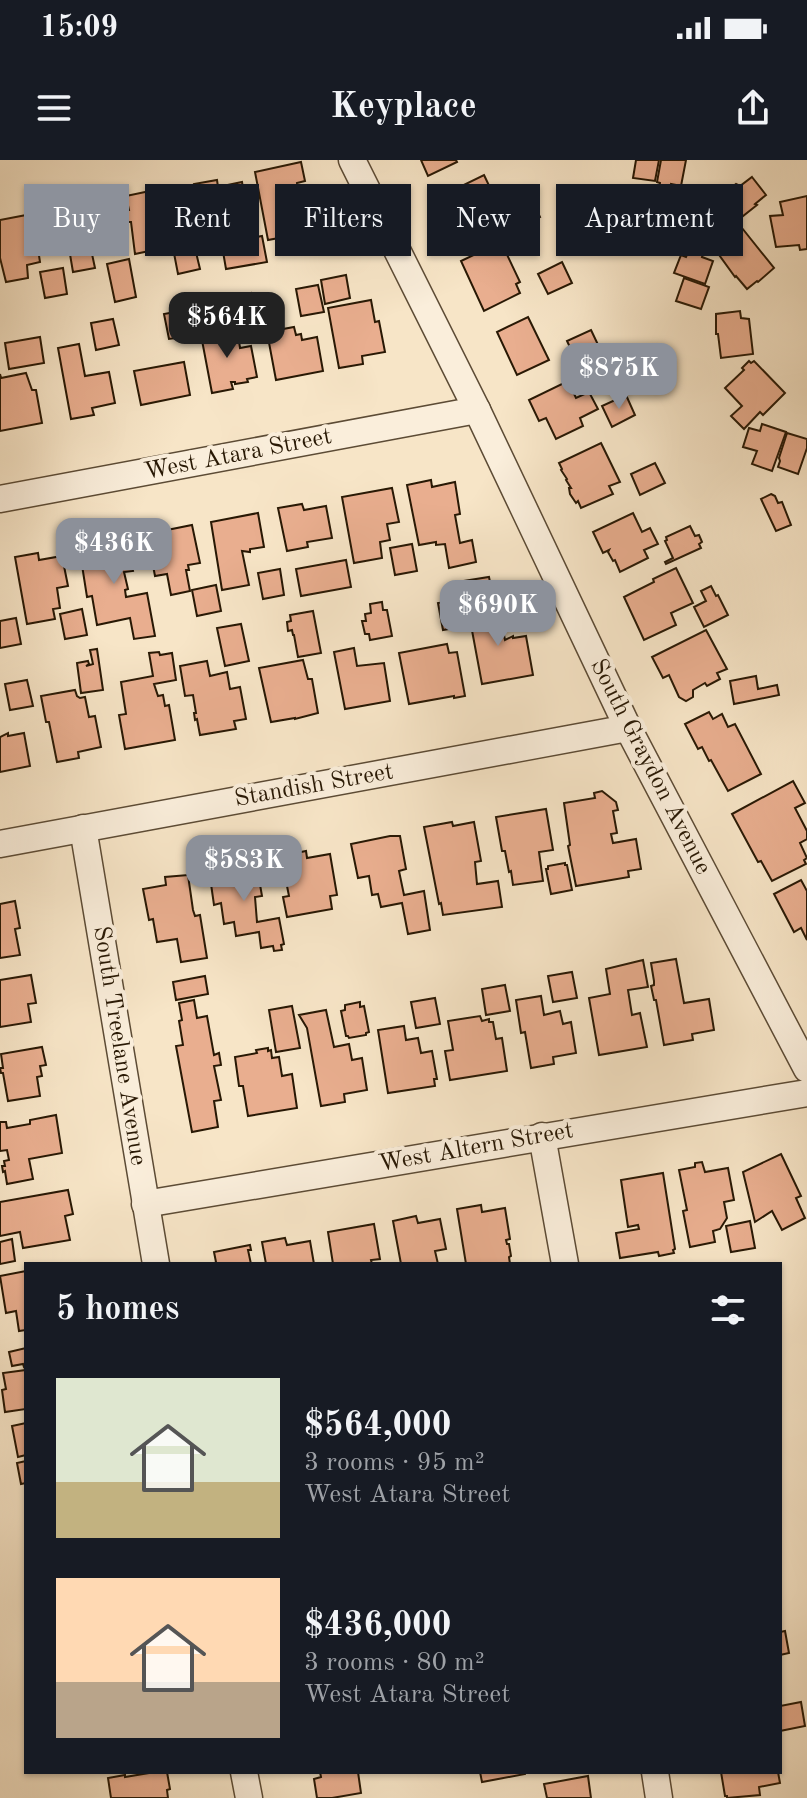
<!DOCTYPE html>
<html lang="en">
<head>
<meta charset="utf-8">
<style>
	:root { --surface:#171b24; --page:#20242c; --text:#f1f3f6; --muted:#9ea1a6; --accent:#8c9099 }
	body { margin:0; font-family:"Old Standard TT",serif; background:var(--page); color:var(--text); height:100vh; display:flex; flex-direction:column; font-size:30px; white-space:nowrap }
	* { box-sizing:border-box; margin:0 }
	p { font-size:26px; color:var(--muted) }
	.icon { flex:none; width:44px; height:44px; fill:none; stroke:currentColor; stroke-width:2; stroke-linecap:round; stroke-linejoin:round }
	.map { position:relative; flex:1; overflow:hidden }
	.details { position:absolute; left:24px; top:1102px; width:758px; height:512px; display:flex; flex-direction:column; background:var(--surface); border-radius:0px; box-shadow:0 2px 6px #0004 }
	.details>* { flex:none }
	.guide { position:absolute; left:24px; top:24px; width:760px; height:72px; display:flex; gap:16px }
	.price { position:absolute; translate:-50% -68px; padding:0 18px; border-radius:16px; background:var(--accent); color:#fff; font-size:26px; line-height:52px; filter:drop-shadow(0 2px 4px #0008) }
	.price::after { content:''; position:absolute; left:50%; top:48px; width:24px; height:18px; margin-left:-12px; background:inherit; clip-path:polygon(0 0,100% 0,50% 100%) }
	.price.current { background:#222; color:#fff }
	ul { padding:0; list-style:none }
	li { display:flex; align-items:center; gap:24px; height:200px; padding:0 32px }
	li span { display:grid; place-items:center; flex:none; width:224px; height:160px; border-radius:0px; color:#555 }
	li>.icon { margin-inline-start:auto }
	span .icon { width:96px; height:96px; fill:#fffc; stroke-width:1 }
	li b { font-size:34px }
	h2 { display:flex; justify-content:space-between; align-items:center; height:96px; padding:0 32px; font-size:34px }
	.tag { padding:0 28px; border-radius:0px; background:var(--surface); box-shadow:0 2px 6px #0004; font-size:28px; line-height:72px }
	.tag.current { background:var(--accent); color:#fff }
	.status { display:flex; justify-content:space-between; align-items:center; height:56px; padding:0 40px; background:var(--surface); direction:ltr }
	.status svg { height:22px; fill:currentColor }
	header { display:flex; justify-content:space-between; align-items:center; height:104px; padding:0 32px; background:var(--surface); font-size:36px; font-weight:800 }
	.map>svg:first-child { display:block }
	.building { fill:#e9ae8f; stroke:#281804; stroke-width:2 }
	.lines { fill:none; stroke-linecap:round; stroke-linejoin:round }
	.street-casing { stroke:#5c4b35; stroke-width:29 }
	.street { stroke:#faeedb; stroke-width:26 }
	.labels { text-anchor:middle; dominant-baseline:central; stroke-width:8; stroke-linejoin:round; paint-order:stroke }
	.street-label { font-size:24px; fill:#281804; stroke:#faeedb }
</style>
</head>
<body>
<div class="status"><b>15:09</b><svg viewBox="0 0 49 12"><path d="M0 12V9h3v3zM5 12V6h3v6zM10 12V3h3v9zM15 12V0h3v12zM26 1h20v11H26zM47 4h2v5h-2z"/></svg></div>
<header><svg class="icon" aria-label="menu" viewBox="0 0 24 24"><path d="M4 6h16M4 12h16M4 18h16"/></svg>Keyplace<svg class="icon" aria-label="share" viewBox="0 0 24 24"><path d="M12 15V3M7 8l5-5 5 5M5 13v7h14v-7"/></svg></header>
<div class="map">
<svg width="807" height="1638" viewBox="0 0 807 1638">
	<rect width="100%" height="100%" fill="#f7e5c7"/>
	<filter id="stains"><feTurbulence type="fractalNoise" baseFrequency=".0025" numOctaves="4"/><feColorMatrix values="0 0 0 0 .2 0 0 0 0 .09 0 0 0 0 .02 0 0 0 .5 -.17"/></filter>
	<radialGradient id="worn" r=".72"><stop offset=".6" stop-color="#630" stop-opacity="0"/><stop offset="1" stop-color="#630" stop-opacity=".3"/></radialGradient>
	<g class="building">
		<path d="M421,0H456L457,2L428,16Z"/>
		<path d="M636,0H659L655,21L633,18Z"/>
		<path d="M661,0H686L681,26L671,24L670,30L662,32L659,31L660,23L657,22Z"/>
		<path d="M301,2L305,21L297,23L298,33L293,34L296,52L290,53L295,75L268,80L255,12Z"/>
		<path d="M484,15L502,53L482,63L485,69L455,84L433,40Z"/>
		<path d="M752,17L766,35L755,44L757,45L738,60L722,39L726,37L723,34L736,24L740,26Z"/>
		<path d="M217,20L218,27L242,22L247,53L237,55L241,80L262,76L267,102L226,109L220,74L204,77L194,24Z"/>
		<path d="M164,28H173L179,61L171,63L174,80L153,84L154,90L135,94L131,62H128L126,51L129,50L126,36Z"/>
		<path d="M807,36V89L800,90L799,85L776,87L770,56L783,55L780,42Z"/>
		<path d="M528,38L529,40H532L540,57L513,70L504,50Z"/>
		<path d="M85,43L86,50L109,46L115,76L102,79V82L99,83L100,92L92,94L95,108L73,112L62,47Z"/>
		<path d="M42,52L48,86L38,89L40,102L27,105L28,118L6,122L0,98V60Z"/>
		<path d="M742,68L774,108L758,122L757,121L747,129L736,116L735,117L709,81L726,69L732,76Z"/>
		<path d="M693,81L705,86L702,97L713,101L705,124L674,113L681,95L686,97Z"/>
		<path d="M501,82L520,122L516,124L520,133L484,151L461,101Z"/>
		<path d="M194,84L200,109L178,114L173,88Z"/>
		<path d="M129,99L136,137L115,142L107,104Z"/>
		<path d="M562,102L572,123L548,134L538,114Z"/>
		<path d="M63,108L67,134L45,138L40,112Z"/>
		<path d="M346,115L350,138L325,144L321,120Z"/>
		<path d="M684,118L709,127L701,149L676,141Z"/>
		<path d="M318,125L324,152L301,156L296,129Z"/>
		<path d="M251,133L256,159L234,164L229,138Z"/>
		<path d="M371,140L375,162L379,161L385,192L362,196L363,204L339,208L328,148Z"/>
		<path d="M186,150L191,176L169,179L164,154Z"/>
		<path d="M740,151L741,158L749,159L753,194L721,198L718,174H716V154Z"/>
		<path d="M528,157L549,200L517,215L497,172Z"/>
		<path d="M113,159L119,185L96,190L91,163Z"/>
		<path d="M294,167L296,175L301,174L302,180L317,177L323,211L276,220L267,172Z"/>
		<path d="M237,168L240,188L251,186L257,217L247,219L248,222L235,224V222H231L233,229L212,233L201,175Z"/>
		<path d="M591,170L601,191L577,202L567,181Z"/>
		<path d="M40,177L44,203L9,209L5,183Z"/>
		<path d="M79,184L85,216L109,212L115,243L92,248L94,255L71,259L58,188Z"/>
		<path d="M749,201L751,203L754,201L785,233L763,255L760,252L744,269L731,256L742,246L725,228L744,210L742,208Z"/>
		<path d="M184,202L190,235L141,245L134,211Z"/>
		<path d="M26,213L32,230H36L42,263L0,271V214L1,218Z"/>
		<path d="M568,221L576,238L589,232L598,249L580,258L583,266L556,279L546,258L539,261L529,240Z"/>
		<path d="M626,235L635,255L612,267L602,246Z"/>
		<path d="M762,264L786,272L772,311L752,304L757,291L743,287L749,268L760,271Z"/>
		<path d="M787,273L807,279V288L798,314L778,307L780,301L779,298Z"/>
		<path d="M601,283L620,322L609,326L613,334L581,348L578,341L576,343L570,334L569,328H571L566,320L567,319L561,310L562,309L559,303Z"/>
		<path d="M655,303L665,323L640,335L631,314Z"/>
		<path d="M431,320L432,327L455,322L460,354L455,355L460,383L472,380L476,402L449,408L445,384L436,385V382L419,385L407,325Z"/>
		<path d="M392,328L399,362L387,364L390,380L380,382L382,398L354,403L342,337Z"/>
		<path d="M771,334L775,336L778,343L782,342L791,365L776,371L761,339Z"/>
		<path d="M302,344L304,350L326,346L332,378L307,382L308,387L287,391L278,348Z"/>
		<path d="M258,353L264,387L250,389V392L242,391L249,425L222,430L211,362Z"/>
		<path d="M633,353L642,372L650,368L658,384L644,390L648,398L620,412L615,400L613,401L608,392L609,390L603,393L593,372Z"/>
		<path d="M192,365L200,403L188,405L189,410H186L190,431L171,435L167,414L155,416L147,374Z"/>
		<path d="M690,366L695,376L699,375L702,382L699,384L701,388L666,404L665,402L673,398L665,381L667,380L666,377Z"/>
		<path d="M126,377L133,411L124,412L128,429L125,430L126,437L147,433L155,476L134,479L130,458L97,465L92,436L87,437L79,386Z"/>
		<path d="M412,384L417,411L395,415L390,388Z"/>
		<path d="M38,393L39,400L62,396L68,426L57,428L60,448L53,449L55,459L27,464L15,397Z"/>
		<path d="M346,400L351,427L301,436L296,409Z"/>
		<path d="M676,408L693,443L671,453L676,465L644,480L624,437L654,422L653,419Z"/>
		<path d="M280,409L284,435L263,439L258,413Z"/>
		<path d="M489,417L494,442L467,446L463,421Z"/>
		<path d="M216,425L221,451L197,456L192,430Z"/>
		<path d="M711,426L716,436L718,435L728,455L704,467L694,447L706,441L701,431Z"/>
		<path d="M460,440L465,466L443,470L438,443Z"/>
		<path d="M382,442L383,450H387L392,476L370,480L369,474H365L362,461H366L365,454L371,453L370,444Z"/>
		<path d="M493,444L495,455H500L505,480L513,476V478L526,476L533,515L482,524L468,449Z"/>
		<path d="M82,449L87,475L65,479L60,454Z"/>
		<path d="M313,451L321,493L298,497L294,475H293L292,470L288,471L287,462L291,461L290,455Z"/>
		<path d="M16,458L21,484L0,488V461Z"/>
		<path d="M241,464L249,501L225,506L217,468Z"/>
		<path d="M706,470L727,509L717,513L720,519L707,526L705,523L693,530V537L686,541L679,537L669,515L663,518L652,497Z"/>
		<path d="M447,484L449,493L457,492L465,536L454,538V536L409,544L399,493Z"/>
		<path d="M354,488L357,506L384,503L390,541L345,549L334,492Z"/>
		<path d="M97,489L103,530L81,533L77,503L88,501L89,504L86,506L93,504L90,490Z"/>
		<path d="M159,492L160,495L172,493L176,520L154,524L158,536L163,535L165,546L169,545L175,580L125,589L119,555L126,554L121,522L153,516L149,493Z"/>
		<path d="M303,500L308,519H312L318,553L295,559V558L271,562L259,508Z"/>
		<path d="M207,501L210,516L227,512L230,529L240,527L246,559L234,561L236,569L200,575L197,559L195,560L194,553H196L193,535L185,536L180,506Z"/>
		<path d="M756,516L758,529L777,525L779,535L734,544L730,521Z"/>
		<path d="M27,520L33,546L10,550L5,524Z"/>
		<path d="M75,530L77,536L80,538L85,537L89,557L95,556L101,587L78,592L79,598L57,602L49,562H46L41,536Z"/>
		<path d="M709,552L713,559L722,554L728,567L735,564L761,614L728,631L711,600L709,601L702,587L698,589L685,564Z"/>
		<path d="M8,573V576L24,573L30,606L0,612V577Z"/>
		<path d="M793,621L805,643L795,648L807,671V679L800,683L807,698L804,700L806,704L772,721L761,701L758,702L732,654Z"/>
		<path d="M602,631L616,642L618,650L613,651L617,673L611,674L613,683L636,679L641,709L628,711L629,717L576,726L568,686L570,685L564,643L595,638L594,633Z"/>
		<path d="M546,649L553,690L539,692L543,721L513,725L511,711L509,712L505,691H502L496,657Z"/>
		<path d="M452,662L453,666L474,662L481,701L475,702L477,724L498,721L502,747L443,755L441,743L439,744L424,667Z"/>
		<path d="M390,676H400L406,709L399,711L404,735L424,731L430,770L408,774L402,743L381,747L378,734L372,735L369,716L358,718L351,684Z"/>
		<path d="M306,691L307,698L330,694L337,735L330,736L332,749L287,757L283,737L289,736L281,696Z"/>
		<path d="M256,702L262,736L255,737L257,762L279,758L284,784L281,785L282,790L274,791L273,786L261,788L259,772L236,776L234,762L224,764L221,743L214,745L209,710Z"/>
		<path d="M565,703V705H567L572,730L551,734L546,709H548V706Z"/>
		<path d="M188,715L193,750L195,756L200,755L207,798L181,802L177,779L157,782L153,759L149,760L143,729L166,725L165,717Z"/>
		<path d="M801,720L807,731V780L801,768L794,772L774,734Z"/>
		<path d="M15,741L20,768L15,769L20,795L0,798V744Z"/>
		<path d="M676,799L684,843L709,839L714,870L692,874L693,880L664,885L656,840H654L651,826L654,825V821L651,803Z"/>
		<path d="M643,800L648,827L628,830L632,855L640,853L647,887L599,895L589,838L610,834L606,809Z"/>
		<path d="M572,812L577,838L553,842L548,816Z"/>
		<path d="M31,815L36,843L28,844L31,862L0,867V820Z"/>
		<path d="M205,816L208,834L176,840L173,822Z"/>
		<path d="M505,825L510,851L486,855L482,829Z"/>
		<path d="M541,836L544,855L560,851L563,864L571,862L576,893L553,897L554,904L531,908L525,872L521,873L516,840Z"/>
		<path d="M435,838L440,864L416,868L411,842Z"/>
		<path d="M194,840L197,858L207,856L214,895L219,893L221,905L214,906L221,940L214,941L218,967L192,972L176,886L183,885L179,861L182,860L179,843Z"/>
		<path d="M360,842V847L364,846L369,872L366,873V875L349,878L348,876H346L341,851L345,850V845Z"/>
		<path d="M292,846L300,888L276,892L269,850Z"/>
		<path d="M326,850L334,887L349,884L352,900L362,898L367,930L344,934L345,942L321,946L307,868L299,855Z"/>
		<path d="M480,856L482,861L489,859V862H493L496,879L502,878L507,911L450,920L445,891L453,890L448,861Z"/>
		<path d="M404,866L406,880L418,878L421,893L432,891L437,919H434L435,926L388,933L378,870Z"/>
		<path d="M42,887L46,905L40,906L42,916L37,917L40,936L8,941L3,913H1L0,908H3L1,894Z"/>
		<path d="M268,888V891L271,890L272,898L279,897L282,916L292,914L297,948L248,956L243,926H239L235,897L257,893L256,890Z"/>
		<path d="M56,955L62,993L29,999L33,1019L7,1024L5,1011L3,1012L2,1006H5L4,1001L9,1000L7,990L0,991V962H6L7,968L30,964V960Z"/>
		<path d="M781,994L801,1036L796,1038L805,1058L782,1070L772,1051L755,1062L743,1012Z"/>
		<path d="M702,1002L705,1012L728,1008L734,1040L724,1042L727,1058L720,1069L713,1071L715,1082L690,1087L683,1051L687,1050L679,1010L695,1007V1003Z"/>
		<path d="M663,1013L675,1089L673,1090L674,1093L659,1096L658,1092L620,1098L616,1073L639,1069L638,1065L628,1067L621,1020Z"/>
		<path d="M68,1030L73,1054L65,1056L70,1080L23,1088L20,1072L0,1076V1042Z"/>
		<path d="M481,1045L482,1052L505,1048L510,1079L506,1080L507,1084H509L511,1096L509,1097L510,1104H466L457,1049Z"/>
		<path d="M416,1056L418,1063L440,1059L446,1089L435,1091L438,1104H401L393,1061Z"/>
		<path d="M750,1061L755,1088L731,1092L726,1066Z"/>
		<path d="M374,1064L380,1099L371,1100L372,1104H333L328,1072Z"/>
		<path d="M285,1078L287,1085L310,1081L314,1104H266L262,1082Z"/>
		<path d="M12,1079L15,1101L0,1104V1082Z"/>
		<path d="M250,1085L251,1090H248L251,1104H213L216,1102L214,1092Z"/>
		<path d="M26,1111V1170L19,1171L16,1151L6,1153L0,1116Z"/>
		<path d="M26,1188V1206L24,1207L23,1204L12,1206L9,1192Z"/>
		<path d="M26,1210V1249L5,1252L2,1230L6,1229L3,1213Z"/>
		<path d="M26,1263V1295L18,1297L12,1266Z"/>
		<path d="M26,1301V1323L21,1324L17,1303Z"/>
		<path d="M785,1471L789,1493L780,1495V1472Z"/>
		<path d="M801,1542L805,1566L780,1571V1546Z"/>
		<path d="M155,1612H167L170,1629L167,1630L168,1638H111L108,1618L125,1615V1617Z"/>
		<path d="M320,1612H358L361,1633L332,1638H317L314,1619L321,1617Z"/>
		<path d="M480,1612H525V1614L482,1622Z"/>
		<path d="M721,1612H778L780,1623L759,1627L760,1635L727,1638V1636H725Z"/>
		<path d="M588,1616L591,1638H547L544,1624Z"/>
	</g>
	<g class="lines">
		<g class="street-casing">
			<g id="street">
				<path d="M352,0L477,250L628,568L807,909"/>
				<path d="M0,339L477,250"/>
				<path d="M83,668L156,1104"/>
				<path d="M0,684L628,568"/>
				<path d="M542,976L565,1104"/>
				<path d="M145,1044L807,933"/>
				<path d="M244,1612L249,1638"/>
				<path d="M655,1612L659,1638"/>
			</g>
		</g>
		<use href="#street" class="street"/>
	</g>
	<g class="labels">
		<g class="street-label">
			<text transform="translate(238 295) rotate(-11)">West Atara Street</text>
			<text transform="translate(650 607) rotate(63)">South Graydon Avenue</text>
			<text transform="translate(314 626) rotate(-10)">Standish Street</text>
			<text transform="translate(119 886) rotate(81)">South Treelane Avenue</text>
			<text transform="translate(476 988) rotate(-10)">West Altern Street</text>
		</g>
	</g>
	<rect width="100%" height="100%" filter="url(#stains)"/>
	<rect width="100%" height="100%" fill="url(#worn)"/>
</svg>
<b class="price current" style="left:227px;top:200px">$564K</b>
<b class="price" style="left:619px;top:251px">$875K</b>
<b class="price" style="left:114px;top:426px">$436K</b>
<b class="price" style="left:498px;top:488px">$690K</b>
<b class="price" style="left:244px;top:743px">$583K</b>
<div class="guide">
<a class="tag current">Buy</a>
<a class="tag">Rent</a>
<a class="tag">Filters</a>
<a class="tag">New</a>
<a class="tag">Apartment</a>
</div>
<section class="details">
<h2>5 homes<svg class="icon" aria-label="filters" viewBox="0 0 24 24"><path d="M4 7h16M4 17h16"/><circle cx="9" cy="7" r="2"/><circle cx="15" cy="17" r="2"/></svg></h2>
<ul>
<li><span style="background:linear-gradient(#dfe7d0 65%,#c2b280 0)"><svg class="icon" aria-label="home" viewBox="0 0 24 24"><path d="M3 11l9-7 9 7M6 9v11h12V9"/></svg></span><div><b>$564,000</b><p>3 rooms · 95 m²</p><p>West Atara Street</p></div></li>
<li><span style="background:linear-gradient(#ffd9b3 65%,#b9a48a 0)"><svg class="icon" aria-label="home" viewBox="0 0 24 24"><path d="M3 11l9-7 9 7M6 9v11h12V9"/></svg></span><div><b>$436,000</b><p>3 rooms · 80 m²</p><p>West Atara Street</p></div></li>
</ul>
</section>
</div>
</body>
</html>
